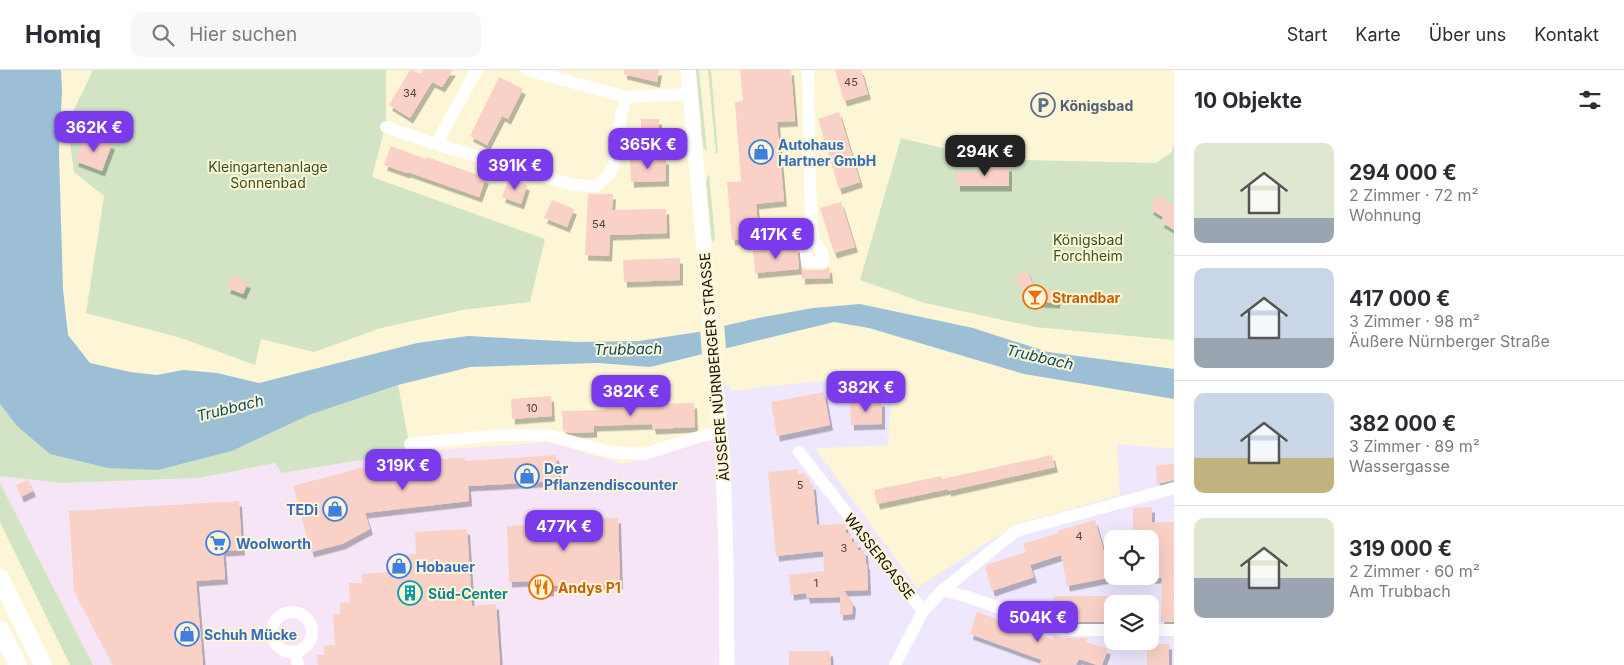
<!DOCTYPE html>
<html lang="de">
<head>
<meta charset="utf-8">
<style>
	:root { --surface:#fff; --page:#f7f7f7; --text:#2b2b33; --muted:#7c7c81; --line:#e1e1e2; --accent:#7c3aed }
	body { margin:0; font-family:Inter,sans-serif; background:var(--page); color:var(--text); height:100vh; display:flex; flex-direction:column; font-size:19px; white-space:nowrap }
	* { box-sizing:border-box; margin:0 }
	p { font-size:16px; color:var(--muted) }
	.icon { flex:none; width:28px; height:28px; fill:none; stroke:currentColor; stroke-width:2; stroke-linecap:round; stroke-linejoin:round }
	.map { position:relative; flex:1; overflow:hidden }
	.details { display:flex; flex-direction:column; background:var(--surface); width:450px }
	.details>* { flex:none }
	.fabs { position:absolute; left:1104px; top:460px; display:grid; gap:10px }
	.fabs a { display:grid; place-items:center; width:55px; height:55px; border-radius:10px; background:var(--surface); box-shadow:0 5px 20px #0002; font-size:25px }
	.price { position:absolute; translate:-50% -42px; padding:0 11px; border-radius:10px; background:var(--accent); color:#fff; font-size:16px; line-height:32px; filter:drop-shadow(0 1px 2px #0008) }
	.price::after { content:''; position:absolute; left:50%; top:30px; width:15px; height:11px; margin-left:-8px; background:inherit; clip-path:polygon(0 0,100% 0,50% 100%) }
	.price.selected { background:#222; color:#fff }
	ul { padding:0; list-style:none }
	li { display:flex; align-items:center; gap:15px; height:125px; padding:0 20px }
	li+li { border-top:1px solid var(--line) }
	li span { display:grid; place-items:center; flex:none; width:140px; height:100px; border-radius:10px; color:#555 }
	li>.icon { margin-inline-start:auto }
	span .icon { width:60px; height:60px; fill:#fffc; stroke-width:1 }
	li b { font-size:21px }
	h2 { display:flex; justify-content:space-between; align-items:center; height:60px; padding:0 20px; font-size:21px }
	header { display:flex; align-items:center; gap:30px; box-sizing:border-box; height:70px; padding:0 25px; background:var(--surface); border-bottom:1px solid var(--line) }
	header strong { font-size:24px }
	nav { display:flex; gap:28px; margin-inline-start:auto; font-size:18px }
	.search { width:350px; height:45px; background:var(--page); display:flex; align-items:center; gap:12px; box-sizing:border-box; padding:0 18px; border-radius:10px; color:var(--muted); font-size:19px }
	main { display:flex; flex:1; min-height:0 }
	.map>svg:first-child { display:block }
	.commercial { fill:#f6e5f6 }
	.industrial { fill:#eee7fd; fill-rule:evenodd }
	.green { fill:#d2e4c3 }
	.water { fill:#9dbfd5 }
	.pier { fill:#fcf6d7 }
	.building { fill:#fad1c6; filter:url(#shadow) }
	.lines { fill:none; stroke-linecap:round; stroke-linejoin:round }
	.minor { stroke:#fff; stroke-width:12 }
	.major { stroke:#fff; stroke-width:15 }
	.highway { stroke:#fff; stroke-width:18 }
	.labels { text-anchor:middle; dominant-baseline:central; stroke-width:4; stroke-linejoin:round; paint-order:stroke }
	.number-label { font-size:11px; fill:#4e4137 }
	.service-label { font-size:14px; font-weight:bold; fill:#4e5e75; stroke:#fcf6d7; text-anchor:start }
	.shop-label { font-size:14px; font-weight:bold; fill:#366cbe; stroke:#fcf6d7; text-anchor:start }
	.park-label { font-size:14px; fill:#395020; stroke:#fcf6d7 }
	.food-label { font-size:14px; font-weight:bold; fill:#c56008; stroke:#fcf6d7; text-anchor:start }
	.street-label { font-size:14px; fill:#141107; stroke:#fcf6d7 }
	.culture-label { font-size:14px; font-weight:bold; fill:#0d838f; stroke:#fcf6d7; text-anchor:start }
	.water-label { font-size:15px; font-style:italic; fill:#0c4969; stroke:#fcf6d7 }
</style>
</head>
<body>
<header>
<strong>Homiq</strong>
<div class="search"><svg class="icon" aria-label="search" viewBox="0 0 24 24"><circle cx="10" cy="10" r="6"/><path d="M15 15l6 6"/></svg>Hier suchen</div>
<nav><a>Start</a><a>Karte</a><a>Über uns</a><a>Kontakt</a></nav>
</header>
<main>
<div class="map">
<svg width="1174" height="595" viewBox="0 0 1174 595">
	<defs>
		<filter id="shadow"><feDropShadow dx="3" dy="5.5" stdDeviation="0" flood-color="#0004"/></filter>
	</defs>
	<rect width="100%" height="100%" fill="#fcf6d7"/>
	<path class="commercial" d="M721,365L727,595H93L0,413V406L60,413L199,408L275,393L282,403L411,382L548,372L624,394Z"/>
	<path class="industrial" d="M715,300L732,321L820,311L892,317L888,375L815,378L917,518L1016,454L1120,425L1117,374L1174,379V595H727ZM1112,469H1150V506H1112ZM1112,534H1150V571H1112Z"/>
	<g class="green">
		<path d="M93,0H386V53L372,107L545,169L530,232L462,240L381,258L314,282L261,269L255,295L181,268L86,243L104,126L74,102L68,59L71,46Z"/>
		<path d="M696,0H699L707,82L703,76Z"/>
		<path d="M708,0H711L718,83L716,84Z"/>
		<path d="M901,68L988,89L1156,93L1171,83L1174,74V270L1035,257L925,233L860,210Z"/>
		<path d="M709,104L715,168L712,173L706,111Z"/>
		<path d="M398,315L411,382L282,403L275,393L199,408L60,413L0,406V334L17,356L157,400L232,381L309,345Z"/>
		<path d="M0,413L93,595H70L0,452Z"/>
	</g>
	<path class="water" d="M0,0H61L62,20L59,83L63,219L68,265L90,293L130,302L157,305L183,300L217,303L259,313L417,273L468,266L578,272L639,271L698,262L758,248L813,238L860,234L973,258L1048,282L1174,299V329L1024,304L869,258L834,252L650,297L598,293L470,297L398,315L309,345L232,381L158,400L108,398L50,384L17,356L0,334Z"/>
	<path class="pier" d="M724,253L726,280L702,286L700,258Z"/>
	<g class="building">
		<path d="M410,0H413L420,4L423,0H453L442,17L432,12L410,48L389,35Z"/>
		<path d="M624,0H659L657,12L624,4Z"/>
		<path d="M740,0H791L795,51L777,52L784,131L756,134L759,168L732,170L727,112L741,111L735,32L743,31Z"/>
		<path d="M835,0H861L868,24L844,31Z"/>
		<path d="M499,7L523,19L508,49L502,46L487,75L470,66Z"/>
		<path d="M839,42L860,112L839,119L818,49Z"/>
		<path d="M641,49H659V66L641,67Z"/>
		<path d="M86,64L112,74L102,101L75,91Z"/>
		<path d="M391,76L426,89L427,87L486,108L479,127L408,102L407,103L384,95Z"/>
		<path d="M666,89V111L631,112L630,90Z"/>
		<path d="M986,96H1009V116H957V102H986Z"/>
		<path d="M509,108L527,115L521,134L502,127Z"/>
		<path d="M588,124H613L612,140L666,139L667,163L610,165L609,186L585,185Z"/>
		<path d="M1158,125L1174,135V160L1161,152L1163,147L1150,139Z"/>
		<path d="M552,130L574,139L567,157L544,148Z"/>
		<path d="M841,132L855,177L834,183L820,138Z"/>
		<path d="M797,177L799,199L755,203L753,181Z"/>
		<path d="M680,188V210L624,212L623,190Z"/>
		<path d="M829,197L830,208L802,209V198L807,200H823Z"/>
		<path d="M1027,200L1032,212L1042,219L1058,220L1057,233L1038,232L1022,221L1015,206Z"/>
		<path d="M232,206L248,213L243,224L227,218Z"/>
		<path d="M824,322L830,355L777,366L771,332Z"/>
		<path d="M551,326L552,346L512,349L511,329Z"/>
		<path d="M882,331V354L851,355L850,332Z"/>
		<path d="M694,333L695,357L653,359L652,354L594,356V362L570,363L563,361L562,341L605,340V335Z"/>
		<path d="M556,385L559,411L468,416L469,431L365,443L370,459L342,474L311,482L293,416L361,398L465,387V391Z"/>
		<path d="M1052,385L1055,397L948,421V419L877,434L874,420L942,406V409Z"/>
		<path d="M1174,394V410L1157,414L1156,395Z"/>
		<path d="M798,399V404L805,403L806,409H809L810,414H813L817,455L845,454L846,463H851L852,472H858V480H865L866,494H867L868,520L844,521L853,533L852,544L840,545V527L807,528L806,523L791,525L789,505L824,501L823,481L776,486L768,402Z"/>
		<path d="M28,410L33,421L21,427L16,415Z"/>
		<path d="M239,431L242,480L223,481L225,509L196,511L203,595H113L74,521L69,441Z"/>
		<path d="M1152,437V452H1174V552H1161L1162,508H1150V469H1133V438Z"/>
		<path d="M552,441V450L618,448L620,514L551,516V521L531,522V511L509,512L507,456L528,455L527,442Z"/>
		<path d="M1095,450L1105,486L1111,484L1112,507L1067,516L1061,485L1030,495L1034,507L992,521L985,497L986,495L1026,482L1023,474L1058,463L1057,461Z"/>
		<path d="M467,459L472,536L496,534L500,595H318L317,585H324V576L335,575L333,544H340V533L350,532L349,513H362V504L389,502L388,486L416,484L415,462Z"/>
		<path d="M1054,526H1112V552H1064L1053,548Z"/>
		<path d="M977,542L1053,569V565L1063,568H1087L1086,572L1108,579L1102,595H1097L1079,589L1076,595H1039L1042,590L970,564Z"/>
		<rect x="1147" y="574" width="22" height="21"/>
		<path d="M789,581H830L831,595H789Z"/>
	</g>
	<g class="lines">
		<g class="minor">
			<path d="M477,0L436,74L573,115L596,116L608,106L614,95L621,45L626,27"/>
			<path d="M527,0L626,27L689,24"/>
			<path d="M808,0L810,120L813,170L822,182L823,192H807L805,171L813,170"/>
			<path d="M386,57L436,74"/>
			<path d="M410,374L499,365H547L612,382L644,384L705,365L720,363"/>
			<path d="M799,382L923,541L895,595"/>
			<path d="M943,520L968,527L1063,560H1112"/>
			<path d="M923,541L943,520L1016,461L1174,418"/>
			<circle cx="292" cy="562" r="20"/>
			<path d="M1150,560H1174"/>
			<path d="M295,581L298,595"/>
		</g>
		<path class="major" d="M688,0L723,392L726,487L727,595"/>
		<g class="highway">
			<path d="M0,508L43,595"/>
			<path d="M0,559L18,595"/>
		</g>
	</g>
	<defs>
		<g id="parking-ring" transform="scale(1.25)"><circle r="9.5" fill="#fcf6d7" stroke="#5c6f8a" stroke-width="1.5"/><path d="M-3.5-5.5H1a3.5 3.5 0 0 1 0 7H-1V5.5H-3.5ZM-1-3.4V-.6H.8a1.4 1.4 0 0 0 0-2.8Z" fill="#5c6f8a"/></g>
		<g id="shop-ring" transform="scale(1.25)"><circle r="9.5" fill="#fcf6d7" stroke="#3f7fe0" stroke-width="1.5"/><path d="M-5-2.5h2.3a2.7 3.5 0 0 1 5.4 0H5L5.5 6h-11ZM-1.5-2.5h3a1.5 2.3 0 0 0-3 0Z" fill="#3f7fe0"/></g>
		<g id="bar-ring" transform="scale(1.25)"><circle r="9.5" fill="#fcf6d7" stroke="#e8710a" stroke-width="1.5"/><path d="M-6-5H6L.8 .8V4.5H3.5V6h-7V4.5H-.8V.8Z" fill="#e8710a"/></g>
		<g id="supermarket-ring" transform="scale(1.25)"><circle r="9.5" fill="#fcf6d7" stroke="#3f7fe0" stroke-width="1.5"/><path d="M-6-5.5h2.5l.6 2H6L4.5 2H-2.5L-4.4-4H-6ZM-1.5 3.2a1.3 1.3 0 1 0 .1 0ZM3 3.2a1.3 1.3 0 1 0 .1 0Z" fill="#3f7fe0"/></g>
		<g id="restaurant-ring" transform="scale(1.25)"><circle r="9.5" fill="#fcf6d7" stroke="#e8710a" stroke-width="1.5"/><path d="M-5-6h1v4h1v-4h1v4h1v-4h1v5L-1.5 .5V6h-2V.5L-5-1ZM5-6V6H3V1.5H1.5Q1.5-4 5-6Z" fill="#e8710a"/></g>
		<g id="building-ring" transform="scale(1.25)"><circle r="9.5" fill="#fcf6d7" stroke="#0f9aa8" stroke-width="1.5"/><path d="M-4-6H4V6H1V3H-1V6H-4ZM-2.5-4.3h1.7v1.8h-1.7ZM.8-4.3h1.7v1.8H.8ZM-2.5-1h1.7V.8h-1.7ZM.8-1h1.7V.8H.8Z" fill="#0f9aa8"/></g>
	</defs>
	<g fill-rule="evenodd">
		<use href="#parking-ring" x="1043" y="35"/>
		<use href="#shop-ring" x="761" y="82"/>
		<use href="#bar-ring" x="1035" y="227"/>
		<use href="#shop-ring" x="527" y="406"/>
		<use href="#shop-ring" x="335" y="439"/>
		<use href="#supermarket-ring" x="218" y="473"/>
		<use href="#shop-ring" x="399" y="496"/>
		<use href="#restaurant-ring" x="541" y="517"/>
		<use href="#building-ring" x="410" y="523"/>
		<use href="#shop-ring" x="187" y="564"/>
	</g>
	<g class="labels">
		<g class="number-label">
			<text x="851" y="12">45</text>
			<text x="410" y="23">34</text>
			<text x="599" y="154">54</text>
			<text x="532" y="338">10</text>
			<text x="800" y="415">5</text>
			<text x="1079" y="466">4</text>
			<text x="844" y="478">3</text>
			<text x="816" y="513">1</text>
		</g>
		<g class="service-label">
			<text x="1060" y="35">Königsbad</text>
		</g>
		<g class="shop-label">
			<text x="778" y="74">Autohaus<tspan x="778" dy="16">Hartner GmbH</tspan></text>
			<text x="544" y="398">Der<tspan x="544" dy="16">Pflanzendiscounter</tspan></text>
			<text x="318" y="439" text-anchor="end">TEDi</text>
			<text x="236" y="473">Woolworth</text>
			<text x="416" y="496">Hobauer</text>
			<text x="204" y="564">Schuh Mücke</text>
		</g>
		<g class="park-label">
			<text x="268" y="96">Kleingartenanlage<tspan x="268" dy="16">Sonnenbad</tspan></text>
			<text x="1088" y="169">Königsbad<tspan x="1088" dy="16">Forchheim</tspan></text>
		</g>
		<g class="food-label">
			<text x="1052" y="227">Strandbar</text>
			<text x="558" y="517">Andys P1</text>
		</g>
		<g class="street-label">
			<text transform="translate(714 297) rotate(-95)">ÄUSSERE NÜRNBERGER STRASSE</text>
			<text transform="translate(880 486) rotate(52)">WASSERGASSE</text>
		</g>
		<g class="culture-label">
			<text x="428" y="523">Süd-Center</text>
		</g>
		<g class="water-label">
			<text transform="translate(628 279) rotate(-1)">Trubbach</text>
			<text transform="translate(1040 287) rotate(13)">Trubbach</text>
			<text transform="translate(230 338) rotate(-14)">Trubbach</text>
		</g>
	</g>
</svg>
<div class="fabs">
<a><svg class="icon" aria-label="locate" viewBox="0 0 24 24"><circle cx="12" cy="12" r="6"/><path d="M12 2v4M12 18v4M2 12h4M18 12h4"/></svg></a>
<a><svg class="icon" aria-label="layers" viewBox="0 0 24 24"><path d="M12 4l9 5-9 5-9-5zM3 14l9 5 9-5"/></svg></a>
</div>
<b class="price" style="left:94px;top:83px">362K €</b>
<b class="price" style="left:648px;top:100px">365K €</b>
<b class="price selected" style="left:985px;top:107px">294K €</b>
<b class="price" style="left:515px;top:121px">391K €</b>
<b class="price" style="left:776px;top:190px">417K €</b>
<b class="price" style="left:866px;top:343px">382K €</b>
<b class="price" style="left:631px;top:347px">382K €</b>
<b class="price" style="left:403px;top:421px">319K €</b>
<b class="price" style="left:564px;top:482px">477K €</b>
<b class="price" style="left:1038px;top:573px">504K €</b>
</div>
<section class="details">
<h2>10 Objekte<svg class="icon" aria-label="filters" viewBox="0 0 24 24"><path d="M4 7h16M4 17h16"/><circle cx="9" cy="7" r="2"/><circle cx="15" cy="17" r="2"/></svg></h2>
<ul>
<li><span style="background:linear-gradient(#dfe7d0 75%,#9aa5b1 0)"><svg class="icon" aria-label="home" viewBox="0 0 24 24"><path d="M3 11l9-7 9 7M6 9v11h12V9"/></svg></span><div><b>294 000 €</b><p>2 Zimmer · 72 m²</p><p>Wohnung</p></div></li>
<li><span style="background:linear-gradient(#c9d6e8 70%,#9aa5b1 0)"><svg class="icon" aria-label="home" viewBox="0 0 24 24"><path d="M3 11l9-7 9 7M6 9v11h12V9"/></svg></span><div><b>417 000 €</b><p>3 Zimmer · 98 m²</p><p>Äußere Nürnberger Straße</p></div></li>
<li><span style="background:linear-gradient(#c9d6e8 65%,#c2b280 0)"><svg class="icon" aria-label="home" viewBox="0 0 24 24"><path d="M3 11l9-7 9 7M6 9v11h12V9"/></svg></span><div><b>382 000 €</b><p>3 Zimmer · 89 m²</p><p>Wassergasse</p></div></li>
<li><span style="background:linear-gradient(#dfe7d0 60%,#9aa5b1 0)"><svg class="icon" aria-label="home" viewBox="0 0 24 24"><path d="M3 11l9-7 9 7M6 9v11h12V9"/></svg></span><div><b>319 000 €</b><p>2 Zimmer · 60 m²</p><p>Am Trubbach</p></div></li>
</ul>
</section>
</main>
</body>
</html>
